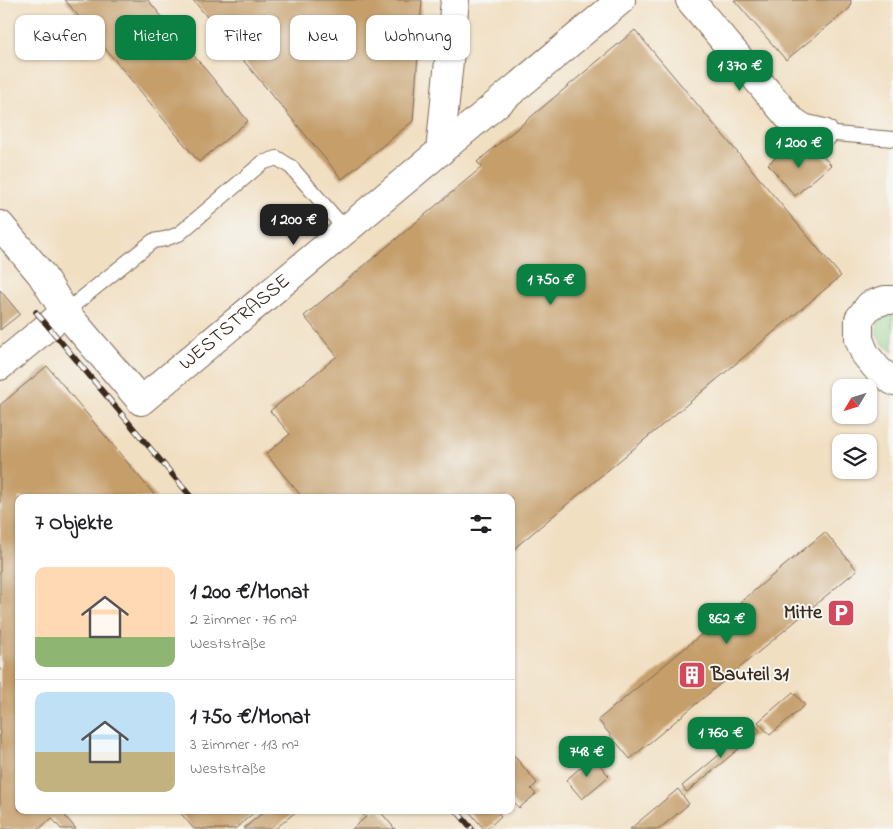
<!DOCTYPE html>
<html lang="de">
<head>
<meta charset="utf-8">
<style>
	:root { --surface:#fff; --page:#f6f6f6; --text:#202124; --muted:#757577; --line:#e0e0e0; --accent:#0b8043 }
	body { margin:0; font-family:"Indie Flower",sans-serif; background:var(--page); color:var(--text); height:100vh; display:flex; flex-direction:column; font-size:19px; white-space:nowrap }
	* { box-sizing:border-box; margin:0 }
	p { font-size:16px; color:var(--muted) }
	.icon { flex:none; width:28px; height:28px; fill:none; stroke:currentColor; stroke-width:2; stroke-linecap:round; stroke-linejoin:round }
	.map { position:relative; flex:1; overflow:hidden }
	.details { position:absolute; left:15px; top:494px; width:500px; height:320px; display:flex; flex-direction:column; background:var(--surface); border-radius:10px; box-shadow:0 1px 4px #0004 }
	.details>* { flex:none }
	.hud { position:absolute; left:15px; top:15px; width:500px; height:45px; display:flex; gap:10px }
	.needle { width:32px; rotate:232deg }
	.tools { position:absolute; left:832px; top:379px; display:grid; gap:10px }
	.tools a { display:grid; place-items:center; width:45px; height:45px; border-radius:10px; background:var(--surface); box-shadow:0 1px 4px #0004; font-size:25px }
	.price { position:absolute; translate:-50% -42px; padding:0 11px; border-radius:10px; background:var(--accent); color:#fff; font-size:16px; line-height:32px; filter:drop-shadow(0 1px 2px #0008) }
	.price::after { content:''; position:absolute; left:50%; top:30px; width:15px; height:11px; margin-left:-8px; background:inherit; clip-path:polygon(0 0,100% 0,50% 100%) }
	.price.on { background:#222; color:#fff }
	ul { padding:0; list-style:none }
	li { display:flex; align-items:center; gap:15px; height:125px; padding:0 20px }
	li+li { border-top:1px solid var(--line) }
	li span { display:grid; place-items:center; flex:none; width:140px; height:100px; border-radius:10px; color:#555 }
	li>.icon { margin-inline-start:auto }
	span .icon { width:60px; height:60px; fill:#fffc; stroke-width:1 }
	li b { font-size:21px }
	h2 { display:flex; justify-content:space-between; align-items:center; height:60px; padding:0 20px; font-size:21px }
	.pill { padding:0 18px; border-radius:10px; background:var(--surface); box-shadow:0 1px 4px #0004; font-size:18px; line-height:45px }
	.pill.on { background:var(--accent); color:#fff }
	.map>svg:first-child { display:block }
	.green { fill:#89c87e; stroke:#62794e }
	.building { fill:#c59e6b }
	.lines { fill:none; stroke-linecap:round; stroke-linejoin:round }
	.service-casing { stroke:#7b6957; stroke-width:16 }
	.minor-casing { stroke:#7b6957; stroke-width:30 }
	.service { stroke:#fff; stroke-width:14 }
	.minor { stroke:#fff; stroke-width:28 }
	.rail-casing { stroke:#3b2a1e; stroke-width:5.5 }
	.rail { stroke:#f6f6f2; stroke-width:4; stroke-dasharray:11; stroke-linecap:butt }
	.labels { text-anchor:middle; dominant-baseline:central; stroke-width:4; stroke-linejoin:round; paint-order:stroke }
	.street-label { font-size:20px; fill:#3b2a1e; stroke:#f6f6f2 }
	.poi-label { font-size:20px; font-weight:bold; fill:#3b2a1e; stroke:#f6f6f2; text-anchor:end }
</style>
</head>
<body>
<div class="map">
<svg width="893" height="829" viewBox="0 0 893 829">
	<rect width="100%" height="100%" fill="#f6f6f2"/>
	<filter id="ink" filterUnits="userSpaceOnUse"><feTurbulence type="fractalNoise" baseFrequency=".02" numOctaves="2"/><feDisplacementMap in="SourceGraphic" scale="10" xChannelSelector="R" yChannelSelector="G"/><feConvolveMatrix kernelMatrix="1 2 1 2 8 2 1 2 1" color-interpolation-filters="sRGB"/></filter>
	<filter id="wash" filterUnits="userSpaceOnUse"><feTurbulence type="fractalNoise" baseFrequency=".0096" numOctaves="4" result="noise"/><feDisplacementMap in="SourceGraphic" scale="20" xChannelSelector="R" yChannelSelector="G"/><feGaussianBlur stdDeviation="1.12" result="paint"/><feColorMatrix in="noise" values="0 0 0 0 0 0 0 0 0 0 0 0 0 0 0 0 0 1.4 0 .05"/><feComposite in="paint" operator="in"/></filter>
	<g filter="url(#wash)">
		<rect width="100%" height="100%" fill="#f1dfc2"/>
		<path class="green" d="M887,312H893V352C875,339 870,330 887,312Z"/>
		<g id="blocks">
			<g class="building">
				<path d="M65,0H148L248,121L199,162Z"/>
				<path d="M193,0H422L413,121L342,179Z"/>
				<path d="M734,0H851L850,8L786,60Z"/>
				<path d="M635,30L841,276L511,551V498H303L266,454L290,434L270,411L337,356L304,316L482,167L477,162Z"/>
				<path d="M784,151L821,154L831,165L795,196L768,164Z"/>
				<path d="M0,290L20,314L0,330Z"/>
				<path d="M47,366L157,498H19V810H62L61,811L76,829H61L52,818L39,829H0V405Z"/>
				<path d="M825,532L857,570L630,759L598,720Z"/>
				<path d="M793,692L805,705L770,735L758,722Z"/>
				<path d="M755,725L760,731L687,792L682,786Z"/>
				<path d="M511,752L537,783L531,789L536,794L519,808L511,799Z"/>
				<path d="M593,757L609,776L582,799L566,780Z"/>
				<path d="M678,789L689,804L659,829H630Z"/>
				<path d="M178,810H257L235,829H194Z"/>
				<path d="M266,810H298L275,829H243Z"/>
				<path d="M367,810H371L372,812L374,810H379L395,829H352L366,817L362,814Z"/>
				<path d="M468,810H496L501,816L487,829H484Z"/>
			</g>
		</g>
	</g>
	<g filter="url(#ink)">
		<use href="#blocks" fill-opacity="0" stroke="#7b6957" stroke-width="1"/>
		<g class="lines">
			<g class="service-casing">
				<g id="service">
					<path d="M824,133L893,139"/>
					<path d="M65,312L153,241L165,239L179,234L262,163L277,158L291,167L346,230"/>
				</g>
			</g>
			<g class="minor-casing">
				<g id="minor">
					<path d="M690,0L791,120L803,128L824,133"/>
					<path d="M440,152L455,0"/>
					<path d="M0,225L41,274L65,312"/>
					<path d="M893,300H885L870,305L859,319V339L865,354L879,371L893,381"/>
					<path id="s1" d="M0,366L65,312L141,401L621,0"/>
				</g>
			</g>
			<use href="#service" class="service"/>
			<use href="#minor" class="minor"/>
			<g class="rail-casing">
				<g id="rail">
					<path d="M36,312L192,498"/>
					<path d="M456,810L472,829"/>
				</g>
			</g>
			<use href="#rail" class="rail"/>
		</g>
	</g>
	<defs>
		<g id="parking-square" transform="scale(1.4375)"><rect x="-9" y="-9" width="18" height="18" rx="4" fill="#d1495b" stroke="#f6f6f2"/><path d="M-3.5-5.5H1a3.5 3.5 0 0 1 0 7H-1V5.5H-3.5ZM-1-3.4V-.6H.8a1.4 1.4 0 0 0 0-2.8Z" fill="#fff"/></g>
		<g id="building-square" transform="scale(1.4375)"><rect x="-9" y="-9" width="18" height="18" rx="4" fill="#d1495b" stroke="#f6f6f2"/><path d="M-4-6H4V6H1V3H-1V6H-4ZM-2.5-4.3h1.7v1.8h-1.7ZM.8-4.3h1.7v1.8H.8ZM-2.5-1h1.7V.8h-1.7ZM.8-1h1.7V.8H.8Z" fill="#fff"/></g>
	</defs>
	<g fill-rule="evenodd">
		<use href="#parking-square" x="841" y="613"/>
		<use href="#building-square" x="692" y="675"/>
	</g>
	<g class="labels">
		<g class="street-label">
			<text stroke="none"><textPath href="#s1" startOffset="324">WESTSTRASSE</textPath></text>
		</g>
		<g class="poi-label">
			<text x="822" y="613">Mitte</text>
			<text x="711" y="675" text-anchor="start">Bauteil 31</text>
		</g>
	</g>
</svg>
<div class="tools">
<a><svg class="needle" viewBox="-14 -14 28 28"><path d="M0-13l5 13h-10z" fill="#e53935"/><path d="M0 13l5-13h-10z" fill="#757577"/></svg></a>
<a><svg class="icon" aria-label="layers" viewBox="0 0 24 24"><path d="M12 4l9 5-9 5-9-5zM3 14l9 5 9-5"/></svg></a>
</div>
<b class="price" style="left:740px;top:92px">1 370 €</b>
<b class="price" style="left:799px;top:169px">1 200 €</b>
<b class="price on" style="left:294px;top:246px">1 200 €</b>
<b class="price" style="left:551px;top:306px">1 750 €</b>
<b class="price" style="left:727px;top:645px">862 €</b>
<b class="price" style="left:721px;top:759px">1 760 €</b>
<b class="price" style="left:587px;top:778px">748 €</b>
<div class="hud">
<a class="pill">Kaufen</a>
<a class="pill on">Mieten</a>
<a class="pill">Filter</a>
<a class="pill">Neu</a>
<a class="pill">Wohnung</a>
</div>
<section class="details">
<h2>7 Objekte<svg class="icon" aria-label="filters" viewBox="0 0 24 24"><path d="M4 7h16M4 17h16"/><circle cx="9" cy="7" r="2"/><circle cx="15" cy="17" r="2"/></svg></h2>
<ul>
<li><span style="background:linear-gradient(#ffd9b3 70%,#8fb573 0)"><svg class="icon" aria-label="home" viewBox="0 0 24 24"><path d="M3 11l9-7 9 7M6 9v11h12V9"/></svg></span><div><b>1 200 €/Monat</b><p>2 Zimmer · 76 m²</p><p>Weststraße</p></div></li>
<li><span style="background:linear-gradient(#bfe0f5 60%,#c2b280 0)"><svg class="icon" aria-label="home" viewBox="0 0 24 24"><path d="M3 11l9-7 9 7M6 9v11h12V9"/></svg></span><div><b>1 750 €/Monat</b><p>3 Zimmer · 113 m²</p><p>Weststraße</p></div></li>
</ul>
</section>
</div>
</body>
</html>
